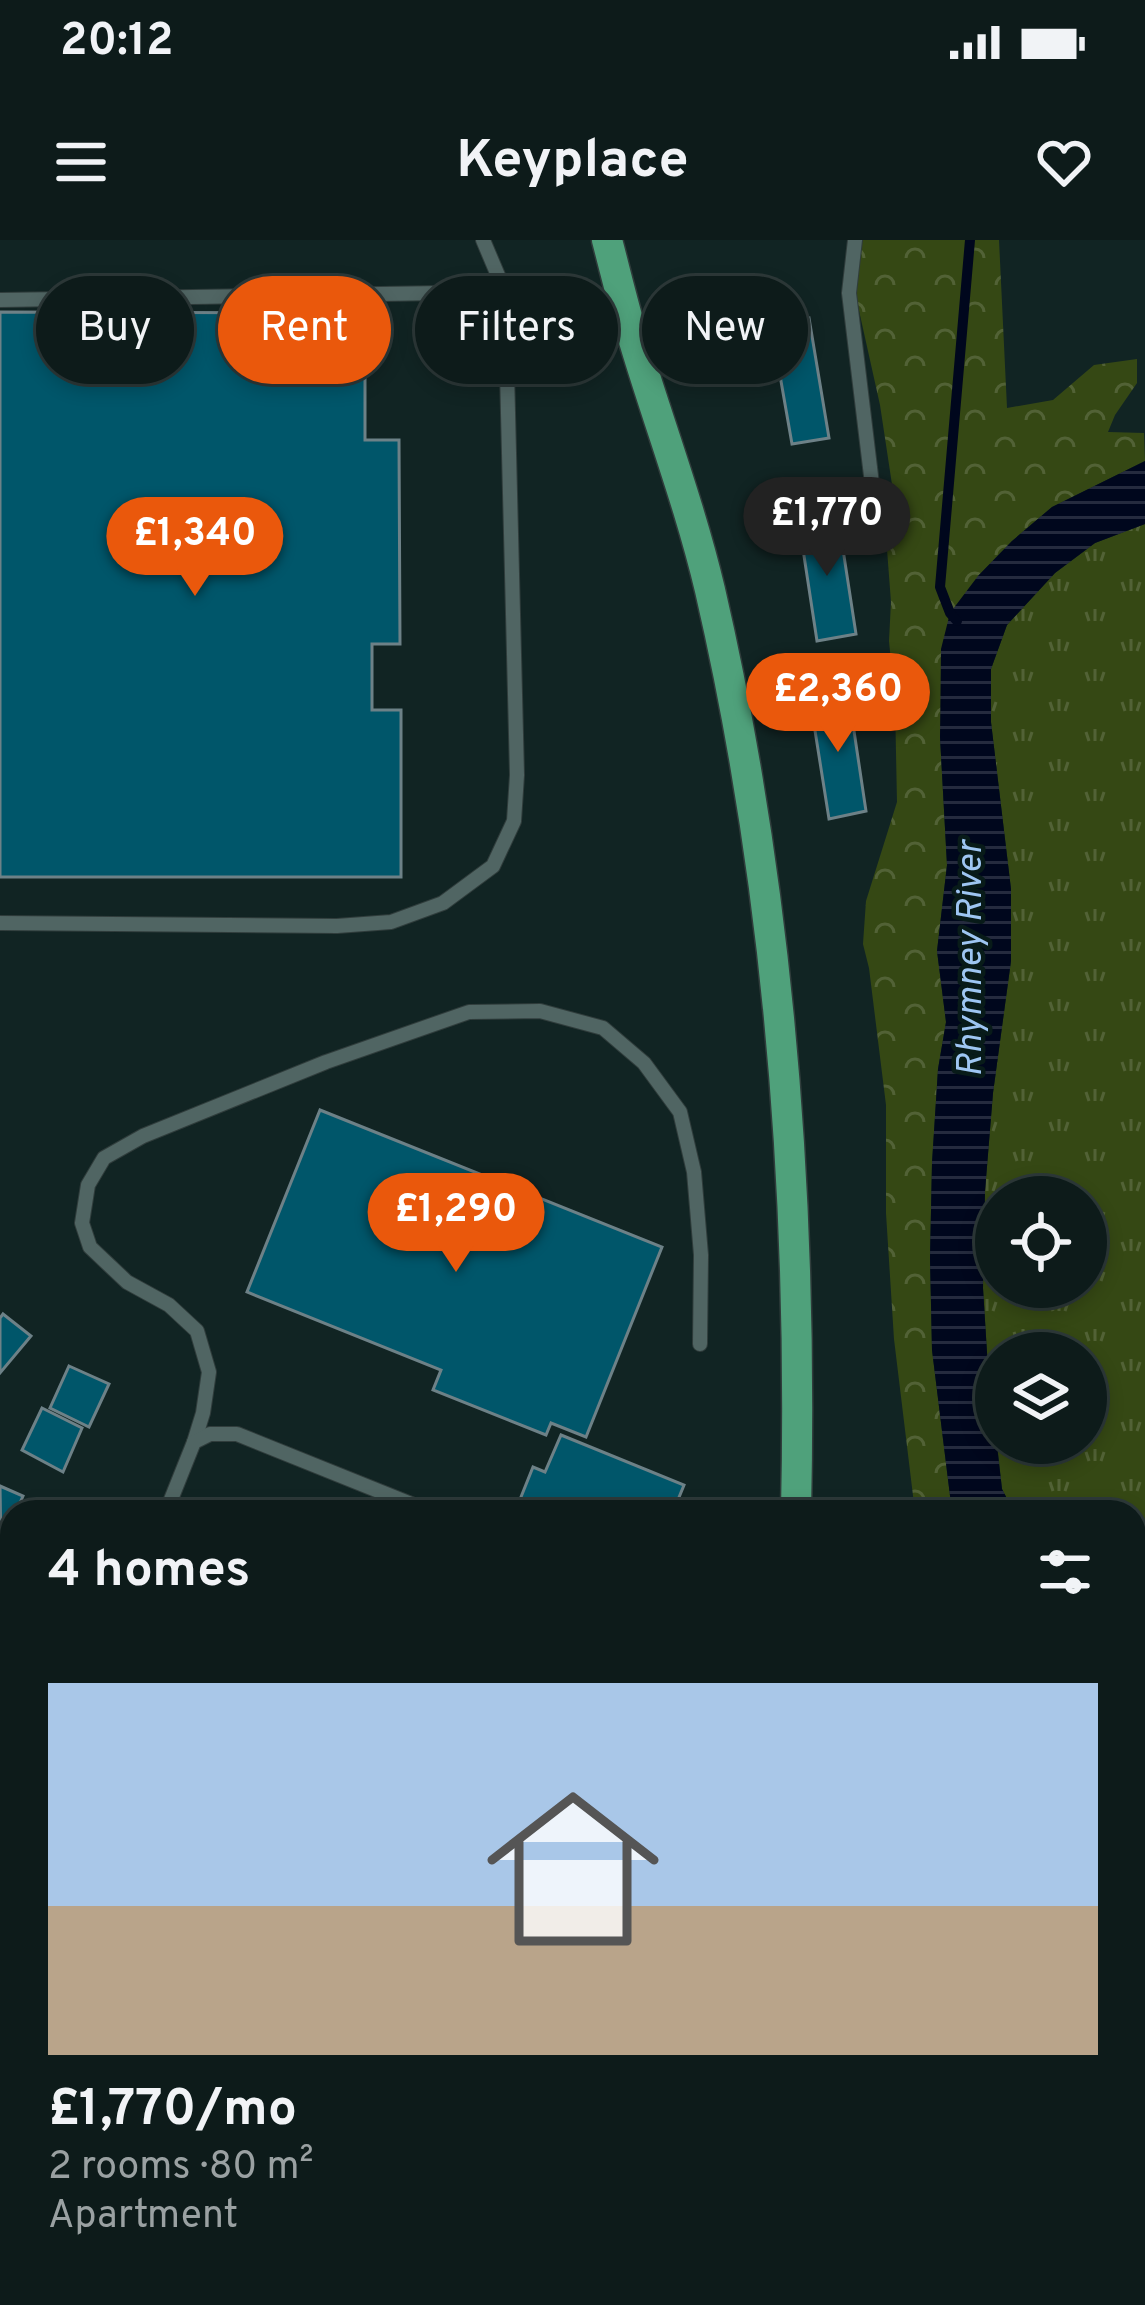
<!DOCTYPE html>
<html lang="en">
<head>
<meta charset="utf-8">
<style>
	:root { --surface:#0d1b1a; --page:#162423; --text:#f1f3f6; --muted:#9aa1a2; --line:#2d3939; --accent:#ea580c }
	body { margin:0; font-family:Overpass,sans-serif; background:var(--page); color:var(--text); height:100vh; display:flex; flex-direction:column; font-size:45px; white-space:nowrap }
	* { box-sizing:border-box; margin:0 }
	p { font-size:39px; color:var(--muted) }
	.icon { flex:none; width:66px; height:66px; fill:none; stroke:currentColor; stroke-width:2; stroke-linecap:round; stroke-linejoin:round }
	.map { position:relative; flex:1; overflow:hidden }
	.side { position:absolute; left:0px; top:1260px; width:1146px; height:807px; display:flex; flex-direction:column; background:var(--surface); border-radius:36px 36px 0 0; box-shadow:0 6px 18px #0003,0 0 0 3px var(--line) }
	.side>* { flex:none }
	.hud { position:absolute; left:36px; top:36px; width:1074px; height:108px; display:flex; gap:24px }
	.tools { position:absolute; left:975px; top:936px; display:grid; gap:24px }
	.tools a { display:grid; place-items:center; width:132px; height:132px; border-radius:50%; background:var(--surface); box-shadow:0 6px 18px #0003,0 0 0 3px var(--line); font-size:60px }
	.price { position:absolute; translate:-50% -102px; padding:0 27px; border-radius:42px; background:var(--accent); color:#fff; font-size:39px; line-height:78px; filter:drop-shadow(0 3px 6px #0008) }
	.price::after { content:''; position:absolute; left:50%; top:72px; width:36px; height:27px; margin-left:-18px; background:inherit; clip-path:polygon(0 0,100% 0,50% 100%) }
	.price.on { background:#222; color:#fff }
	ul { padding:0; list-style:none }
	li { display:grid; align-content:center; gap:24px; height:636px; padding:0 48px }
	li span { display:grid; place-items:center; height:372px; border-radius:0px; color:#555 }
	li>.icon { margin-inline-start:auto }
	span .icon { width:216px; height:216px; fill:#fffc; stroke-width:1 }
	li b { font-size:51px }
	h2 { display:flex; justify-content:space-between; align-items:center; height:144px; padding:0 48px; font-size:51px }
	.pill { padding:0 42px; border-radius:54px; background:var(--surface); box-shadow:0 6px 18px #0003,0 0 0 3px var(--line); font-size:42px; line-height:108px }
	.pill.on { background:var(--accent); color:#fff }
	.status { display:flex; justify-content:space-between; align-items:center; height:84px; padding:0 60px; background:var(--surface); direction:ltr }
	.status svg { height:33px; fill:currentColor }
	header { display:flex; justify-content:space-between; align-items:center; height:156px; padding:0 48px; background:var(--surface); font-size:54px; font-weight:700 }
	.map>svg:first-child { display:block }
	.grass { fill:url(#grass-tufts); fill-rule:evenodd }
	.forest { fill:url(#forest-crowns) }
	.water { fill:url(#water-rules) }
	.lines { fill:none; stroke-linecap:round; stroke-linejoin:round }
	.stream { stroke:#00071d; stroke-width:10 }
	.building { fill:#00566a; stroke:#6d8187; stroke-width:3 }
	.lane-casing { stroke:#303d3c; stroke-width:16 }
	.street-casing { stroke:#303d3c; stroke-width:30 }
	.primary-casing { stroke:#303d3c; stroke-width:33 }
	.path { stroke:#7f8e8d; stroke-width:6; stroke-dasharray:9 9; stroke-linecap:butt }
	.lane { stroke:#506563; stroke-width:14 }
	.street { stroke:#506563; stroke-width:27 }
	.primary { stroke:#4fa17b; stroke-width:30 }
	.labels { text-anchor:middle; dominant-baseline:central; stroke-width:9; stroke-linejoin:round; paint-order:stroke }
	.water-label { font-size:36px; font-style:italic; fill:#9ec6f2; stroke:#081b19 }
</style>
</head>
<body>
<div class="status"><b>20:12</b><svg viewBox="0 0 49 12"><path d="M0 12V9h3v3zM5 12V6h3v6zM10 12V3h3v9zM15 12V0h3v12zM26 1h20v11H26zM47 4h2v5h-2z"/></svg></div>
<header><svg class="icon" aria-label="menu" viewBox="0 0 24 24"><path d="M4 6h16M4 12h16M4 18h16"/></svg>Keyplace<svg class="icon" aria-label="heart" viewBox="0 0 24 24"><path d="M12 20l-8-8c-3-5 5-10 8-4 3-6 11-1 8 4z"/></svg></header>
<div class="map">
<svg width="1145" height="2065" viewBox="0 0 1145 2065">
	<defs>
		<pattern id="grass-tufts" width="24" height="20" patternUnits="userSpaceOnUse" patternTransform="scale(3)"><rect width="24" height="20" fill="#354814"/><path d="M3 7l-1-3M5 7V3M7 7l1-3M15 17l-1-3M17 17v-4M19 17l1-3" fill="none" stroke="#526236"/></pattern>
		<pattern id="forest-crowns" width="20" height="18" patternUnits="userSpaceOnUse" patternTransform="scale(3)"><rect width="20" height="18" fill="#354814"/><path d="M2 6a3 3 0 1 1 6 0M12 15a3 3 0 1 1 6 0" fill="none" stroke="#526236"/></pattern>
		<pattern id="water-rules" width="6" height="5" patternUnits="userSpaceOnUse" patternTransform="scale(3)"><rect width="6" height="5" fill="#00071d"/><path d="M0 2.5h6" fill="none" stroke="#252b3e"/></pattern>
	</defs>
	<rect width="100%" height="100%" fill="#112423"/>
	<path class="grass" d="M1145,284V1600H1134V1272H1014L1002,1249L997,1203H1086V1113H996V1199L988,1128L983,1048L985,951L993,853L1011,721V649L991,482V429L1007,385L1055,333L1095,303ZM996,957H1086V1047H996Z"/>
	<g class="forest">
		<path d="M852,0H999L1007,168L1053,160L1094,125L1137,119V143L1115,175L1108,192L1144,193L1145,221L1052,267L1012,301L978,336L940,497L947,625L937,711L946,782L938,829L932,923L930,1018L932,1110L952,1272H915L894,1099L886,973V865L869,728L863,704L866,661L897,562L895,462L889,401L891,362L886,296L893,251L880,165L850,30Z"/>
		<path d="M775,2055H875L872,2065H773Z"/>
	</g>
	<path class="water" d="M1145,221V284L1095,303L1055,333L1007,385L991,429V482L1011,649V721L993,853L985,951L983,1048L988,1129L1002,1249L1014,1272H952L932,1110L930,1018L932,923L938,829L946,782L937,711L947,625L940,497L941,409L950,373L978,336L1012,301L1052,267Z"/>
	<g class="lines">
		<path class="stream" d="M957,381L950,373L940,347L970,0"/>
	</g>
	<g class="building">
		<path d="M0,72L365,73V200H399L400,404H372V470H401V637H0Z"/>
		<path d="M809,78L829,198L792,204L771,84Z"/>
		<path d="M838,277L856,394L817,401L799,283Z"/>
		<path d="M848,451L866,571L829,579L810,459Z"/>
		<path d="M320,870L662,1007L586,1197L551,1183L546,1195L433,1150L441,1130L247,1052Z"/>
		<path d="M3,1074L31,1096L0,1133V1078Z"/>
		<path d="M69,1126L109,1144L89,1187L50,1168Z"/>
		<path d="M42,1168L82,1188L63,1232L22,1210Z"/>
		<path d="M561,1195L684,1245L673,1272H515L533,1227L545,1232Z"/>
		<path d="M0,1246L23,1256L16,1272H12V1280L1,1305Z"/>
		<rect x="1134" y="1925" width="11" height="65"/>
		<path d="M1058,2055H1118L1142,2065H1053Z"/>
	</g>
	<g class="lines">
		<g class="lane-casing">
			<g id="lane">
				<path d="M855,0L849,53L872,244"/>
				<path d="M0,60L505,52"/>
				<path d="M0,683L337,686L391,682L443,663L493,626L514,581L517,535L505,52L483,0"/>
				<path d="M194,1202L203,1173L209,1132L197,1091L169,1065L127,1042L90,1007L82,983L88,945L104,918L143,896L326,822L469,772L540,771L603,788L644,823L680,872L694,932L701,1015L700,1104"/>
				<path d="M166,1272L194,1202L210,1194H237L431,1272"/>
				<path d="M0,1518L12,1496"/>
				<path d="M0,1832L12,1839"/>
				<path d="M1142,2021L1145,2022"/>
			</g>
		</g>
		<g class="street-casing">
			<g id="street">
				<path d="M307,2055L319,2065"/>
				<path d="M15,2065L21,2055"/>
			</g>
		</g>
		<g class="primary-casing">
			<g id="primary">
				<path d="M607,0C617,38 626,77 638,114C662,192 691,270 710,350C780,652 803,962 796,1272"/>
				<path d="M623,2055L644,2065"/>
				<path d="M547,2065L569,2055"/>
			</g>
		</g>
		<path class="path" d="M246,2055L257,2065"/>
		<use href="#lane" class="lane"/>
		<use href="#street" class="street"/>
		<use href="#primary" class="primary"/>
	</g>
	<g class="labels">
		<g class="water-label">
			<text transform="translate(972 719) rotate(-90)">Rhymney River</text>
		</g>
	</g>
</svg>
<div class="tools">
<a><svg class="icon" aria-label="locate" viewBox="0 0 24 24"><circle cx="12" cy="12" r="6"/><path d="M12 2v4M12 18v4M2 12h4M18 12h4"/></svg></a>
<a><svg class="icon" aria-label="layers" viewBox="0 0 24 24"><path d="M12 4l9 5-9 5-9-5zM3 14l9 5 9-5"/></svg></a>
</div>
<b class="price on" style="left:827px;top:339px">£1,770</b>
<b class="price" style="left:195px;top:359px">£1,340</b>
<b class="price" style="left:838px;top:515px">£2,360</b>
<b class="price" style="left:456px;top:1035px">£1,290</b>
<div class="hud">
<a class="pill">Buy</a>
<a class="pill on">Rent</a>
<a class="pill">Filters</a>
<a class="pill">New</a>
</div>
<section class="side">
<h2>4 homes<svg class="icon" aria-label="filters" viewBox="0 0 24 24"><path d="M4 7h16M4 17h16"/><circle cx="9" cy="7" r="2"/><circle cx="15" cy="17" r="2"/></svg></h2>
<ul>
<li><span style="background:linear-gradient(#a9c7e8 60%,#b9a48a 0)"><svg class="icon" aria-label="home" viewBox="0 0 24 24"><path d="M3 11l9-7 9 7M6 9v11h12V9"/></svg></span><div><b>£1,770/mo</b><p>2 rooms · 80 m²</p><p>Apartment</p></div></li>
</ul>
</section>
</div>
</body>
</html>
